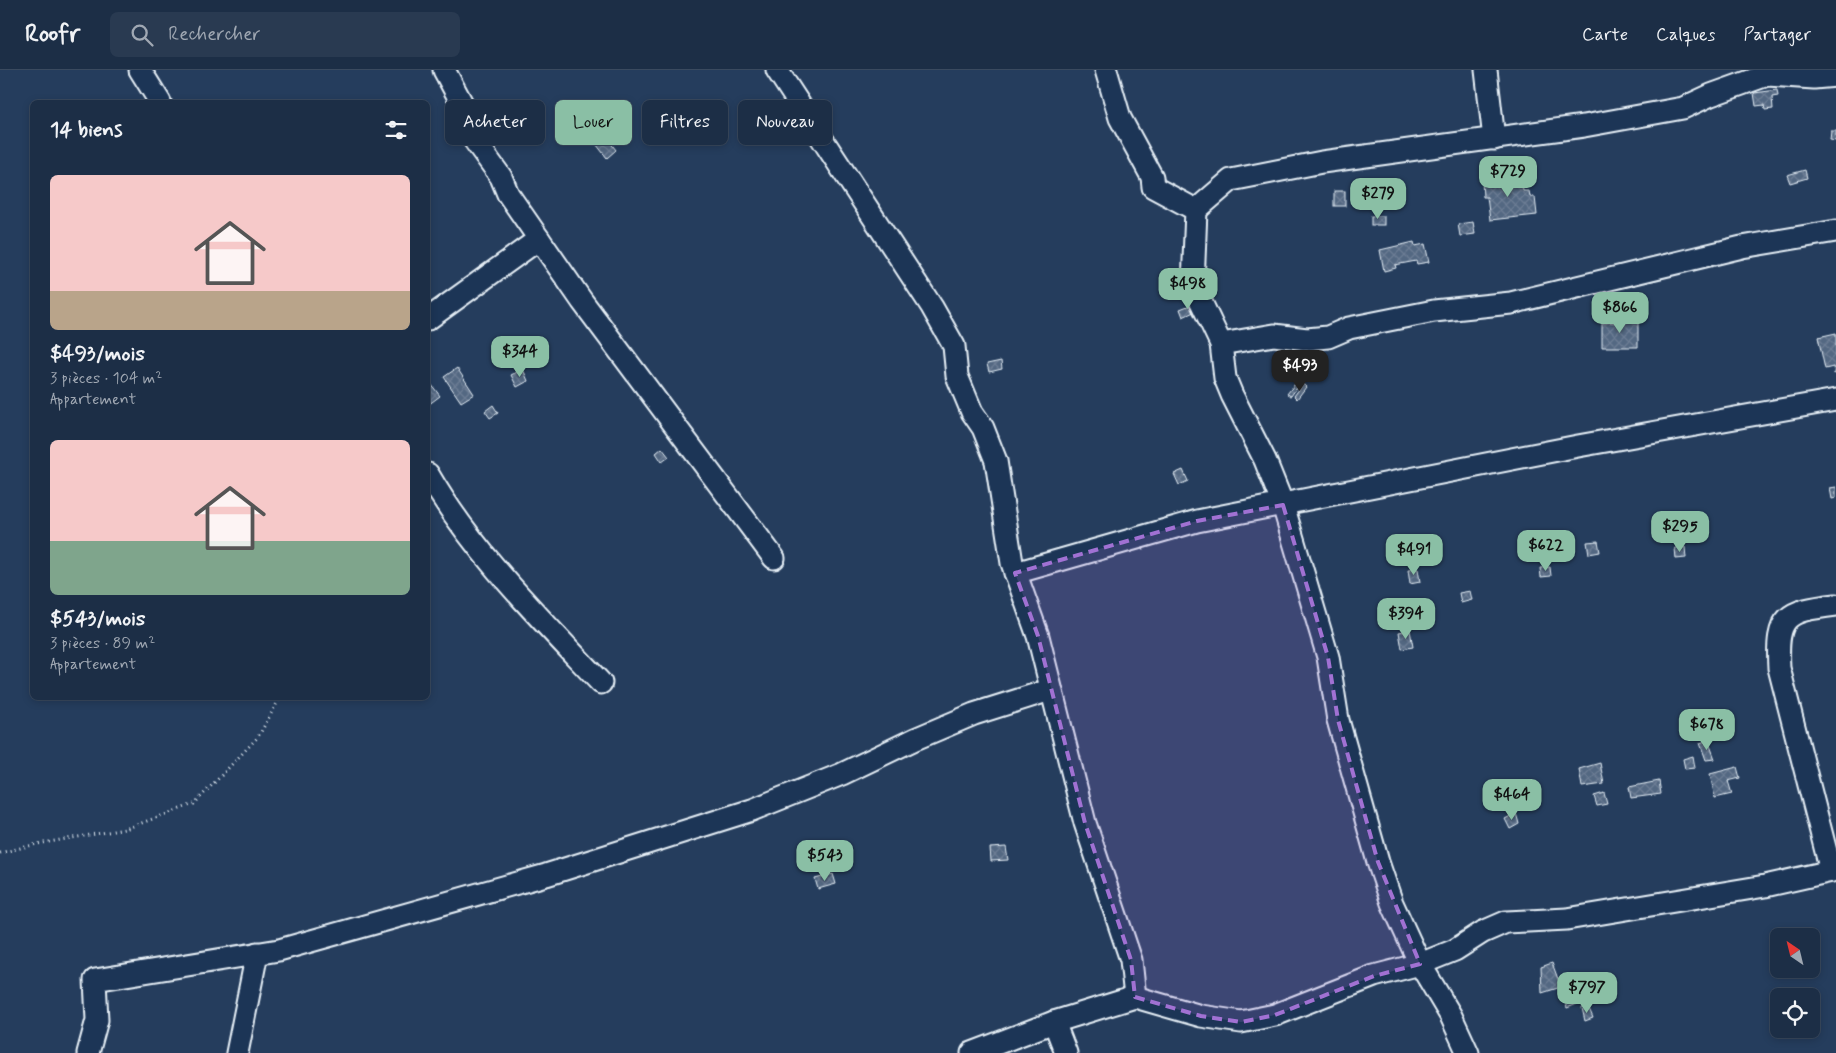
<!DOCTYPE html>
<html lang="fr">
<head>
<meta charset="utf-8">
<style>
	:root { --surface:#1c2e46; --page:#293a51; --text:#f1f3f6; --muted:#a0a8b3; --line:#3a4a5f; --accent:#8abfa5 }
	body { margin:0; font-family:Mynerve,sans-serif; background:var(--page); color:var(--text); height:100vh; display:flex; flex-direction:column; font-size:19px; white-space:nowrap }
	* { box-sizing:border-box; margin:0 }
	p { font-size:16px; color:var(--muted) }
	.icon { flex:none; width:28px; height:28px; fill:none; stroke:currentColor; stroke-width:2; stroke-linecap:round; stroke-linejoin:round }
	.map { position:relative; flex:1; overflow:hidden }
	.panel { position:absolute; left:30px; top:30px; width:400px; height:600px; display:flex; flex-direction:column; background:var(--surface); border-radius:8px; box-shadow:0 2px 8px #0003,0 0 0 1px var(--line) }
	.panel>* { flex:none }
	.guide { position:absolute; left:445px; top:30px; width:475px; height:45px; display:flex; gap:10px }
	.needle { width:32px; rotate:325deg }
	.controls { position:absolute; left:1770px; top:858px; display:grid; gap:10px }
	.controls a { display:grid; place-items:center; width:50px; height:50px; border-radius:8px; background:var(--surface); box-shadow:0 2px 8px #0003,0 0 0 1px var(--line); font-size:25px }
	.price { position:absolute; translate:-50% -42px; padding:0 11px; border-radius:10px; background:var(--accent); color:#111; font-size:16px; line-height:32px; filter:drop-shadow(0 1px 2px #0008) }
	.price::after { content:''; position:absolute; left:50%; top:30px; width:15px; height:11px; margin-left:-8px; background:inherit; clip-path:polygon(0 0,100% 0,50% 100%) }
	.price.current { background:#222; color:#fff }
	ul { padding:0; list-style:none }
	li { display:grid; align-content:center; gap:10px; height:265px; padding:0 20px }
	li span { display:grid; place-items:center; height:155px; border-radius:8px; color:#555 }
	li>.icon { margin-inline-start:auto }
	span .icon { width:90px; height:90px; fill:#fffc; stroke-width:1 }
	li b { font-size:21px }
	h2 { display:flex; justify-content:space-between; align-items:center; height:60px; padding:0 20px; font-size:21px }
	.chip { padding:0 18px; border-radius:8px; background:var(--surface); box-shadow:0 2px 8px #0003,0 0 0 1px var(--line); font-size:18px; line-height:45px }
	.chip.current { background:var(--accent); color:#111 }
	header { display:flex; align-items:center; gap:30px; box-sizing:border-box; height:70px; padding:0 25px; background:var(--surface); border-bottom:1px solid var(--line) }
	header strong { font-size:24px }
	nav { display:flex; gap:28px; margin-inline-start:auto; font-size:18px }
	.search { width:350px; height:45px; background:var(--page); display:flex; align-items:center; gap:12px; box-sizing:border-box; padding:0 18px; border-radius:8px; color:var(--muted); font-size:19px }
	.map>svg:first-child { display:block }
	.building { fill:url(#building-cross-hatch); stroke:#e8f1f8 }
	.lines { fill:none; stroke-linecap:round; stroke-linejoin:round }
	.minor-casing { stroke:#e8f1f8; stroke-width:25 }
	.path { stroke:#e8f1f8; stroke-width:3; stroke-dasharray:1 4; stroke-linecap:butt }
	.minor { stroke:#1d3557; stroke-width:21 }
	.marked { fill:#a171d3; fill-opacity:0.2; stroke:#a171d3; stroke-width:4; stroke-dasharray:10 6; stroke-linejoin:round }
</style>
</head>
<body>
<header>
<strong>Roofr</strong>
<div class="search"><svg class="icon" aria-label="search" viewBox="0 0 24 24"><circle cx="10" cy="10" r="6"/><path d="M15 15l6 6"/></svg>Rechercher</div>
<nav><a>Carte</a><a>Calques</a><a>Partager</a></nav>
</header>
<div class="map">
<svg width="1836" height="983" viewBox="0 0 1836 983">
	<defs>
		<pattern id="building-cross-hatch" width="8" height="8" patternUnits="userSpaceOnUse" patternTransform="scale(1.25)"><rect width="8" height="8" fill="#536782"/><path d="M0 0l8 8M0 8l8-8" fill="none" stroke="#6c7d94"/></pattern>
	</defs>
	<rect width="100%" height="100%" fill="#253d5d"/>
	<filter id="ink" filterUnits="userSpaceOnUse"><feTurbulence type="fractalNoise" baseFrequency=".02" numOctaves="2"/><feDisplacementMap in="SourceGraphic" scale="10" xChannelSelector="R" yChannelSelector="G"/><feConvolveMatrix kernelMatrix="1 2 1 2 8 2 1 2 1" color-interpolation-filters="sRGB"/></filter>
	<g filter="url(#ink)">
		<g class="building">
			<path d="M1777,20L1778,26L1772,27L1773,39L1765,40L1764,35L1756,36L1754,23Z"/>
			<path d="M1831,61H1836V71L1830,70Z"/>
			<path d="M603,63L616,80L607,88L593,70Z"/>
			<path d="M1514,100L1516,112H1522L1523,121H1529L1530,127H1535L1537,145L1490,150L1487,127H1483L1482,111L1498,109V102Z"/>
			<path d="M1805,100L1807,108L1790,113L1787,105Z"/>
			<rect x="1334" y="121" width="11" height="15"/>
			<rect x="1371" y="146" width="13" height="9"/>
			<path d="M1473,152L1475,164L1460,166L1458,154Z"/>
			<path d="M1414,172L1415,176L1425,174L1429,192L1417,194L1416,191L1395,195L1396,198L1384,201L1380,180Z"/>
			<path d="M1193,234L1196,241L1183,247L1180,239Z"/>
			<path d="M1638,251V277H1602V253Z"/>
			<path d="M1836,263V303L1834,304L1833,297L1825,299L1818,267Z"/>
			<path d="M1001,291L1002,299L989,302L987,294Z"/>
			<path d="M457,298L474,324L461,332L444,307Z"/>
			<path d="M523,299L528,311L517,317L511,305Z"/>
			<path d="M428,310L440,326L428,335Z"/>
			<path d="M1298,310L1301,312L1291,326L1287,324Z"/>
			<path d="M1303,314L1306,317L1297,329L1294,326Z"/>
			<path d="M493,335L498,343L490,348L485,341Z"/>
			<path d="M662,378L669,387L662,392L656,383Z"/>
			<path d="M1183,400L1188,411L1179,415L1174,404Z"/>
			<path d="M1836,417V428L1832,429L1830,418Z"/>
			<path d="M1683,456L1685,468L1674,470L1672,458Z"/>
			<path d="M1598,471L1600,482L1589,484L1587,472Z"/>
			<path d="M1685,477L1686,488L1676,489L1675,478Z"/>
			<path d="M1550,497L1551,506L1541,507L1540,498Z"/>
			<path d="M1418,499L1420,512L1410,514L1408,500Z"/>
			<path d="M1470,521L1472,530L1461,533L1459,523Z"/>
			<path d="M1410,560L1413,577L1402,579L1399,562Z"/>
			<path d="M1708,670L1715,689L1706,690L1700,673Z"/>
			<path d="M1693,686L1695,698L1685,699L1683,689Z"/>
			<path d="M1600,693L1604,714L1582,717L1579,699Z"/>
			<path d="M1737,697L1740,708L1728,711L1732,724L1715,728L1710,704Z"/>
			<path d="M1659,711L1661,724L1631,728L1629,717Z"/>
			<path d="M1604,723L1607,734L1597,736L1594,726Z"/>
			<path d="M1499,725L1502,736L1491,737L1489,728Z"/>
			<path d="M1516,743L1519,754L1510,759L1505,749Z"/>
			<path d="M1006,777L1008,790L991,791L990,778Z"/>
			<path d="M833,804L836,814L818,819L815,809Z"/>
			<path d="M1552,893L1561,917L1542,923L1541,897Z"/>
			<path d="M1572,923L1577,934L1567,938L1563,928Z"/>
			<path d="M1588,936L1593,948L1585,951L1582,938Z"/>
		</g>
		<g class="lines">
			<g class="minor-casing">
				<g id="minor">
					<path d="M140,0L160,32"/>
					<path d="M444,0L465,39L472,67L501,107L508,124L582,231L774,488"/>
					<path d="M777,0L932,237L954,276L957,306L972,342L983,358L996,391L1012,493L1038,566L1085,753L1131,890L1135,927"/>
					<path d="M1106,0L1120,48L1152,107L1153,117L1196,140L1193,215L1221,274L1225,308L1232,325L1265,390L1283,435L1328,587L1338,650L1378,792L1392,833L1420,894L1451,946L1468,983"/>
					<path d="M1486,0L1494,69"/>
					<path d="M1196,140L1231,110L1322,92L1584,56L1683,38L1711,25L1767,5L1814,8L1836,6"/>
					<path d="M428,249L539,169"/>
					<path d="M1221,274L1274,265L1307,269L1328,267L1349,258L1434,241L1511,233L1742,177L1836,161"/>
					<path d="M428,404C473,482 539,547 601,613"/>
					<path d="M1015,503L1197,451L1578,376L1836,330"/>
					<path d="M1831,801L1779,598C1776,545 1786,541 1836,535"/>
					<path d="M1054,952L1066,983"/>
					<path d="M88,983L97,950L95,910L279,880L546,805L752,740L842,704L915,669L974,644L1050,620"/>
					<path d="M237,983L257,883"/>
					<path d="M972,983L1054,952L1135,927L1201,946L1241,952L1275,945L1374,906L1420,894L1455,880L1483,862L1506,852L1567,849L1765,816L1836,800"/>
				</g>
			</g>
			<path class="path" d="M0,783L37,774L125,759L194,734L258,667L280,628"/>
			<use href="#minor" class="minor"/>
		</g>
	</g>
	<path class="marked" d="M1283,435L1328,587L1338,650L1378,792L1420,894L1374,906L1275,945L1241,952L1201,946L1135,927L1131,890L1085,753L1038,566L1015,503L1197,451Z"/>
</svg>
<div class="controls">
<a><svg class="needle" viewBox="-14 -14 28 28"><path d="M0-13l5 13h-10z" fill="#e53935"/><path d="M0 13l5-13h-10z" fill="#a0a8b3"/></svg></a>
<a><svg class="icon" aria-label="locate" viewBox="0 0 24 24"><circle cx="12" cy="12" r="6"/><path d="M12 2v4M12 18v4M2 12h4M18 12h4"/></svg></a>
</div>
<b class="price" style="left:1508px;top:128px">$729</b>
<b class="price" style="left:1378px;top:150px">$279</b>
<b class="price" style="left:1188px;top:240px">$498</b>
<b class="price" style="left:1620px;top:264px">$866</b>
<b class="price" style="left:520px;top:308px">$344</b>
<b class="price current" style="left:1300px;top:322px">$493</b>
<b class="price" style="left:1680px;top:483px">$295</b>
<b class="price" style="left:1546px;top:502px">$622</b>
<b class="price" style="left:1414px;top:506px">$491</b>
<b class="price" style="left:1406px;top:570px">$394</b>
<b class="price" style="left:1707px;top:681px">$678</b>
<b class="price" style="left:1512px;top:751px">$464</b>
<b class="price" style="left:825px;top:812px">$543</b>
<b class="price" style="left:1587px;top:944px">$797</b>
<div class="guide">
<a class="chip">Acheter</a>
<a class="chip current">Louer</a>
<a class="chip">Filtres</a>
<a class="chip">Nouveau</a>
</div>
<section class="panel">
<h2>14 biens<svg class="icon" aria-label="filters" viewBox="0 0 24 24"><path d="M4 7h16M4 17h16"/><circle cx="9" cy="7" r="2"/><circle cx="15" cy="17" r="2"/></svg></h2>
<ul>
<li><span style="background:linear-gradient(#f6c9c9 75%,#b9a48a 0)"><svg class="icon" aria-label="home" viewBox="0 0 24 24"><path d="M3 11l9-7 9 7M6 9v11h12V9"/></svg></span><div><b>$493/mois</b><p>3 pièces · 104 m²</p><p>Appartement</p></div></li>
<li><span style="background:linear-gradient(#f6c9c9 65%,#7fa58c 0)"><svg class="icon" aria-label="home" viewBox="0 0 24 24"><path d="M3 11l9-7 9 7M6 9v11h12V9"/></svg></span><div><b>$543/mois</b><p>3 pièces · 89 m²</p><p>Appartement</p></div></li>
</ul>
</section>
</div>
</body>
</html>
